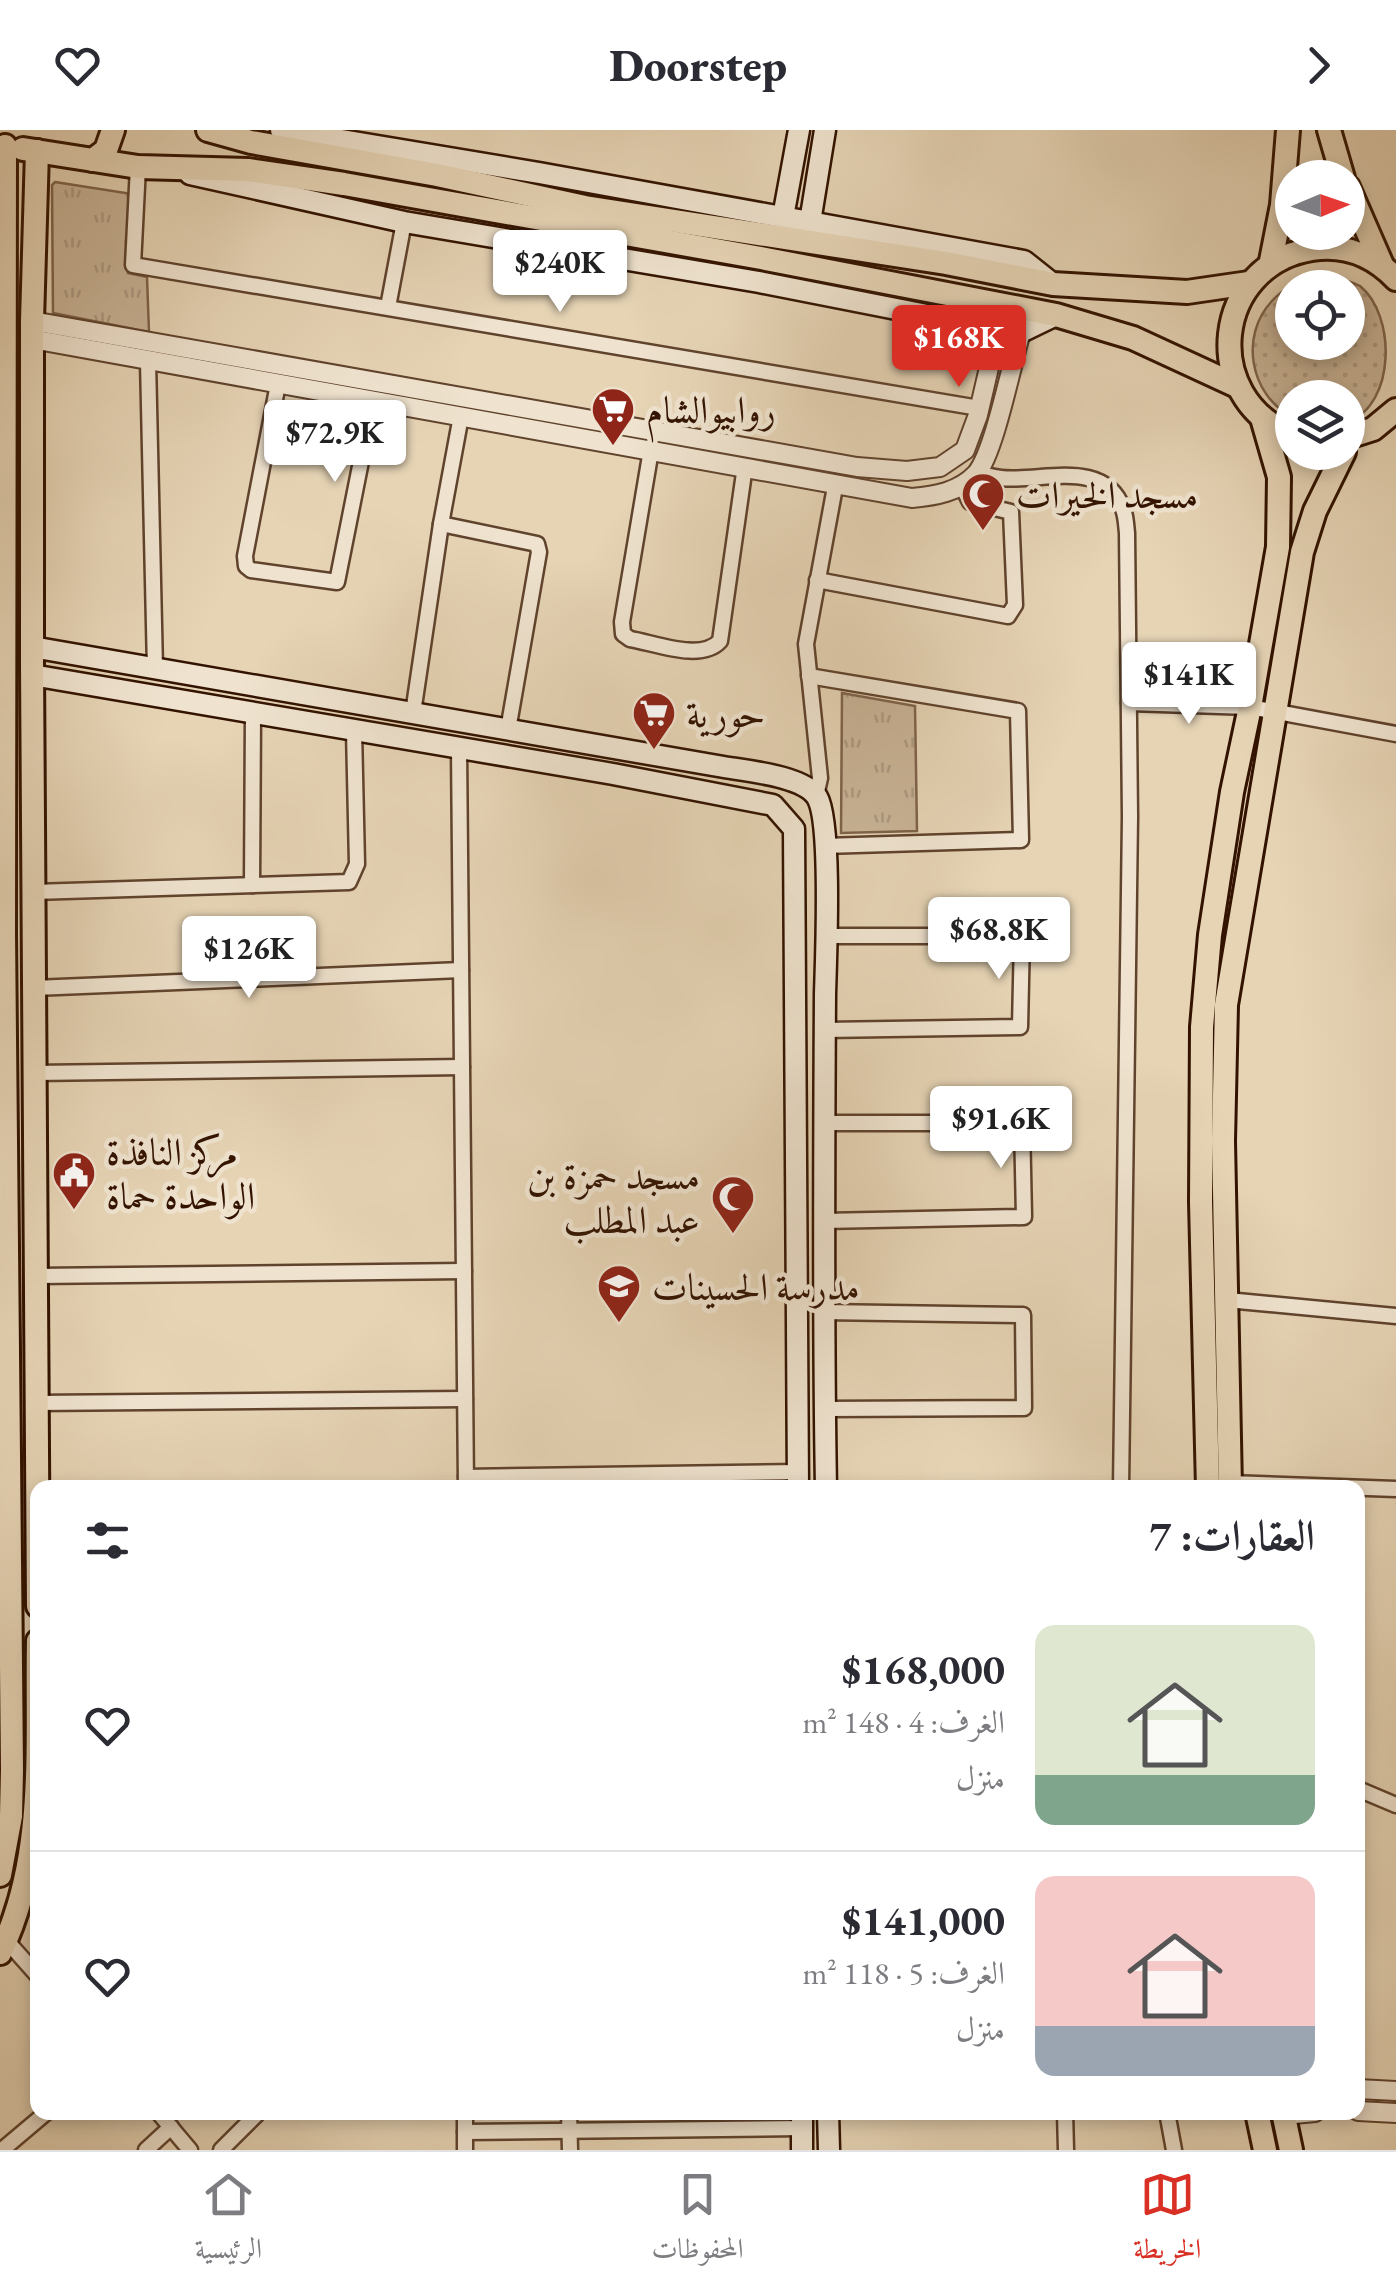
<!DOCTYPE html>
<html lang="ar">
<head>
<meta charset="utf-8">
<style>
	:root { --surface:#fff; --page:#f7f7f7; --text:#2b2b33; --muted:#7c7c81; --line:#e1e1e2; --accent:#d93025 }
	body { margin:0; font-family:"EB Garamond",Amiri,serif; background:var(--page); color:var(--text); direction:rtl; height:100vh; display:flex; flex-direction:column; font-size:38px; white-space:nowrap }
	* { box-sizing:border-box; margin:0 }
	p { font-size:32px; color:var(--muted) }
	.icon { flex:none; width:55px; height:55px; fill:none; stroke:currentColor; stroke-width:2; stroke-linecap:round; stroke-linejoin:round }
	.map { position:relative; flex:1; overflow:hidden; direction:ltr }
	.side { position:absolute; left:30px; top:1350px; width:1335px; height:640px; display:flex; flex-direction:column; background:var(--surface); border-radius:20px; box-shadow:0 5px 15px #0003; direction:rtl }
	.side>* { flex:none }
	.needle { width:65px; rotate:88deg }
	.tools { position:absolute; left:1275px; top:30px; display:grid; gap:20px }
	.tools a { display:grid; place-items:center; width:90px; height:90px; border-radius:50%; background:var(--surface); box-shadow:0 5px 15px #0003; font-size:50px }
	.price { position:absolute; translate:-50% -85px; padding:0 22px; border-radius:10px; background:#fff; color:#222; font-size:32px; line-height:65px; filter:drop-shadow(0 2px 5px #0008) }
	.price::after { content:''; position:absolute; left:50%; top:60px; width:30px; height:22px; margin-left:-15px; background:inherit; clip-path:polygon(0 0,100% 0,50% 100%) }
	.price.current { background:var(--accent); color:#fff }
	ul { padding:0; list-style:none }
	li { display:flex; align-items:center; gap:30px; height:250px; padding:0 50px }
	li+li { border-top:2px solid var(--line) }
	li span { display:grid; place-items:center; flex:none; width:280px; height:200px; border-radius:20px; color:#555 }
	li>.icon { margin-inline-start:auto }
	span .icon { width:120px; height:120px; fill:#fffc; stroke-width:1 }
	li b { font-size:42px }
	h2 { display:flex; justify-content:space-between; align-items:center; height:120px; padding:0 50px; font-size:42px }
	header { display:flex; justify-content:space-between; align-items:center; height:130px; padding:0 50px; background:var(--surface); font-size:45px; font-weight:800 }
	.menu { display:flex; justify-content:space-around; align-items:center; height:140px; border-top:2px solid var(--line); background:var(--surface); font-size:28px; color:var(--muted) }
	.menu a { display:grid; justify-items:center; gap:5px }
	.menu .current { color:var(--accent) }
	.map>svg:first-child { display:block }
	.grass { fill:url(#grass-dots); stroke:#7e634b; stroke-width:2.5; fill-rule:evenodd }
	.park { fill:url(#park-tufts); stroke:#7e634b; stroke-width:2.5 }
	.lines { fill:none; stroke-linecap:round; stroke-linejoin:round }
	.minor-casing { stroke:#60432d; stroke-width:19 }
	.tertiary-casing { stroke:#60432d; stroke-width:22 }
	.secondary-casing { stroke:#331300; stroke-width:25 }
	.primary-casing { stroke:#331300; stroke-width:28 }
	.minor { stroke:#efe3cf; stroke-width:14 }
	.tertiary { stroke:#efe3cf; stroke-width:18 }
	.secondary { stroke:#efe3cf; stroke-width:20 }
	.primary { stroke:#e6d4b5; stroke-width:22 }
	.labels { text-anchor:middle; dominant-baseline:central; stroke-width:9; stroke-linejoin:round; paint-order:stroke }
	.poi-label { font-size:38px; fill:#331300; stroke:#efe3cf; text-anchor:start }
</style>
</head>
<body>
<header><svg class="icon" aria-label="forward" viewBox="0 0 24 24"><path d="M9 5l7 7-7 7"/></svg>Doorstep<svg class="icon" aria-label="heart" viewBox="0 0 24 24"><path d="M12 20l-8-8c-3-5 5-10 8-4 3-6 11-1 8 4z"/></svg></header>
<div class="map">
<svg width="1396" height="2020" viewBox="0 0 1396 2020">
	<defs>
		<pattern id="grass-dots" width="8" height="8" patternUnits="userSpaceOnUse" patternTransform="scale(2.5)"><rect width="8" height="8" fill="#c8b396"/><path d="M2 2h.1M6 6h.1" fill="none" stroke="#ac9980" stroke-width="1.8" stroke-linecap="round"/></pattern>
		<pattern id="park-tufts" width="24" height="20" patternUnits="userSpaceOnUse" patternTransform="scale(2.5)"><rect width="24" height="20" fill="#c8b396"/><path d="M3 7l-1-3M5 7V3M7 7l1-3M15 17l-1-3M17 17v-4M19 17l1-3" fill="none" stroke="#ac9980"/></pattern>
	</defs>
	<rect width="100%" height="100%" fill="#e6d4b5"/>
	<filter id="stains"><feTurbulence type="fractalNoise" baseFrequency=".002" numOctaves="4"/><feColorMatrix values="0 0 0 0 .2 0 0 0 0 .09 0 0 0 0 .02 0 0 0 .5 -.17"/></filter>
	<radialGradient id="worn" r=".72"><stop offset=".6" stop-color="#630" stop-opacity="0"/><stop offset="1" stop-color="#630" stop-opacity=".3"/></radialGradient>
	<path class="grass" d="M1314,148C1330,148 1345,148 1360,156C1396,185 1396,274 1348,292V268H1292V287C1250,265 1239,206 1272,171C1283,158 1298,153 1314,148ZM1292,158H1348V212H1292Z"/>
	<g class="park">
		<path d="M55,52L132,64L128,143L147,147L149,202L53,183L52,55Z"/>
		<path d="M842,563L915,576L917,701L841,703Z"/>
	</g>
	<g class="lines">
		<g class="minor-casing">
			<g id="minor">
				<path d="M138,37L133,135L979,278"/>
				<path d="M388,177L404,92"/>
				<path d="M148,231L155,539"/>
				<path d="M278,254L245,426L246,436L251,440L337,452L373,271"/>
				<path d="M651,320L622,492L623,504L630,509C655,513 701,532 720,511L745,336"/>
				<path d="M978,343C985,345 993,347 1001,348C1040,353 1104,327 1123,379C1126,386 1126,395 1127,403L1130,687L1121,1358"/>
				<path d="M441,394L537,414L539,422L508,600"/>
				<path d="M817,450L1008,486L1015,475L1011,382L970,372L961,354"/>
				<path d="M809,546L1018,581L1021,710L824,716"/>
				<path d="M1129,573L1250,577L1396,604"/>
				<path d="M413,583L441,394L461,286"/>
				<path d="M459,619L466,1358"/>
				<path d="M816,666L820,648L806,514L835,357"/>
				<path d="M252,755L253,583"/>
				<path d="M34,762L349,752L357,734L354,601"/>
				<path d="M34,858L461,840"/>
				<path d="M825,900L1020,897L1022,806H826"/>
				<path d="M35,943L462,937"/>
				<path d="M823,1091L1024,1087L1022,993H824"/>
				<path d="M38,1146L464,1141"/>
				<path d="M1227,1170L1396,1186"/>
				<path d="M823,1182L1023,1185L1024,1278L825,1279"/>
				<path d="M37,1273L465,1269"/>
				<path d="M466,1347L798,1342"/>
				<path d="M1229,1353L1396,1359"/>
				<path d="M1358,1659L1396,1675"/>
				<path d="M6,1810L38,1846"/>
				<path d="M158,1982L190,2020"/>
				<path d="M569,1982L570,2020"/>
				<path d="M1065,1982L1066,2020"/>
				<path d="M1167,1982L1174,2020"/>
				<path d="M465,2002L802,1998"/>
				<path d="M2,2020L47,1982"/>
				<path d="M146,2020L171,1997"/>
				<path d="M221,2020L259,1982"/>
				<path d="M465,2020V1982"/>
			</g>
		</g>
		<g class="tertiary-casing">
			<g id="tertiary">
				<path d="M32,191L857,337L907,341L940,337L965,320L978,285L998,199"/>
				<path d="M32,209L912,368C935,366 959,362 976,344C994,324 1012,232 1021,202"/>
				<path d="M1358,1959L1396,1961"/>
				<path d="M1358,1981L1396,1983"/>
				<path d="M1283,1985L1315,1982"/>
			</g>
		</g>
		<g class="secondary-casing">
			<g id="secondary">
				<path d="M281,0L539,43L1024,131L1053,154"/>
				<path d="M190,44L404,92L759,152L998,199L1021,202L1056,185"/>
				<path d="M783,87L799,0"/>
				<path d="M810,92L825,0"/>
				<path d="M32,517L718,636C744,641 803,645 817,667C832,692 826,828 825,864C824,1028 823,1193 826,1358"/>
				<path d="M32,545L613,644L773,675L794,699L798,1358"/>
				<path d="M802,1982V2020"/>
				<path d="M828,1982L829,2020"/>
			</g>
		</g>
		<g class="primary-casing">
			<g id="primary">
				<path d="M208,0L251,12L437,45L585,77L946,133L1053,154L1187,162L1249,153"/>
				<path d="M1329,0L1343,48"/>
				<path d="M23,19L138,37L248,40L344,54L761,128L1056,185L1133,208L1237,256"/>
				<path d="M37,21L32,191V536L38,1476"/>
				<path d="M93,30L106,20L113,0"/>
				<path d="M1348,57L1382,135"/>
				<path d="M1271,131L1282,75L1288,0"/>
				<path d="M1292,305C1199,268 1213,135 1312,119C1345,114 1374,126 1396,149"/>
				<path d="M1348,307L1373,299L1396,280"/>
				<path d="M1208,1358L1201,1072L1202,897L1210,805L1232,662L1250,577L1278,417L1279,347L1262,288"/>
				<path d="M1230,1358L1223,1011L1226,875L1302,422L1315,381L1344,322"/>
				<path d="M0,1745L11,1686L12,1640L4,803L5,16"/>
				<path d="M0,1823C47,1727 36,1614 38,1511"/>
				<path d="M1257,1982L1265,2020"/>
				<path d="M1283,1982L1291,2020"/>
			</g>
		</g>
		<use href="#minor" class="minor"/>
		<use href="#tertiary" class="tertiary"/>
		<use href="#secondary" class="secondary"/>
		<use href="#primary" class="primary"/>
	</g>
	<defs>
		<g id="supermarket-pin" transform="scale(2.25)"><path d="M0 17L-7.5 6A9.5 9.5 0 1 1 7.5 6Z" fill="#8f2418" stroke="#efe3cf"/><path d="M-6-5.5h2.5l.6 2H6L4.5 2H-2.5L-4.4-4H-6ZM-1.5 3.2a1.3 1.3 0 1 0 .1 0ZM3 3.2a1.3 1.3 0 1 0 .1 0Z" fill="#fff"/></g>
		<g id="mosque-pin" transform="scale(2.25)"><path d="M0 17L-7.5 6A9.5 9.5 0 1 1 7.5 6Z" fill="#8f2418" stroke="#efe3cf"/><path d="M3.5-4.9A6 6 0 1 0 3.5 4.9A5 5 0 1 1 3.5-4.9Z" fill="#fff"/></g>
		<g id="civic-pin" transform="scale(2.25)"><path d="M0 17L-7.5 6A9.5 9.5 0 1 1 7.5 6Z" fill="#8f2418" stroke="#efe3cf"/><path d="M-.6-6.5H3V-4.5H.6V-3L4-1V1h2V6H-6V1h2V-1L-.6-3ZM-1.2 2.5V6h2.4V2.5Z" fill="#fff"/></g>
		<g id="school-pin" transform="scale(2.25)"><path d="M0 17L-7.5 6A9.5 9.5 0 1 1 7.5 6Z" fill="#8f2418" stroke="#efe3cf"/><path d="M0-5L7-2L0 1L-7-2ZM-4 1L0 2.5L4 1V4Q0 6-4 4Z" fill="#fff"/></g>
	</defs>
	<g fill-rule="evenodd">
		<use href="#supermarket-pin" x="613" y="279"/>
		<use href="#mosque-pin" x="983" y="364"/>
		<use href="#supermarket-pin" x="654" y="583"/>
		<use href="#civic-pin" x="74" y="1043"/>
		<use href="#mosque-pin" x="733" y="1067"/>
		<use href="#school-pin" x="619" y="1156"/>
	</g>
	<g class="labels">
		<g class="poi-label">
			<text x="646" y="279">روابيوالشام</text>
			<text x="1016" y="364">مسجد الخيرات</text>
			<text x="686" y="583">حورية</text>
			<text x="106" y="1021">مركز النافذة<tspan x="106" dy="44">الواحدة حماة</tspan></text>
			<text x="700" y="1045" text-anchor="end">مسجد حمزة بن<tspan x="700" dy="44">عبد المطلب</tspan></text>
			<text x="652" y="1156">مدرسة الحسينات</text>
		</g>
	</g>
	<rect width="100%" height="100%" filter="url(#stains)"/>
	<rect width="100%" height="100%" fill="url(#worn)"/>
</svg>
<div class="tools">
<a><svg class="needle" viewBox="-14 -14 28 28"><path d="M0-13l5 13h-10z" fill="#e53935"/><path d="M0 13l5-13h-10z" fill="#7c7c81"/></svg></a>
<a><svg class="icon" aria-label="locate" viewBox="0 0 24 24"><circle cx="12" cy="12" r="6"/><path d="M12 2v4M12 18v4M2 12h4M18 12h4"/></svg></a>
<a><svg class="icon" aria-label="layers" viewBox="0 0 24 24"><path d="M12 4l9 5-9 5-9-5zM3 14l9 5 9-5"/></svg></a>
</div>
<b class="price" style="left:560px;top:185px">$240K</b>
<b class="price current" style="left:959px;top:260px">$168K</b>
<b class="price" style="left:335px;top:355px">$72.9K</b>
<b class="price" style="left:1189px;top:597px">$141K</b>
<b class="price" style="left:999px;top:852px">$68.8K</b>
<b class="price" style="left:249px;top:871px">$126K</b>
<b class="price" style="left:1001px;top:1041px">$91.6K</b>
<section class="side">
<h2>العقارات: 7<svg class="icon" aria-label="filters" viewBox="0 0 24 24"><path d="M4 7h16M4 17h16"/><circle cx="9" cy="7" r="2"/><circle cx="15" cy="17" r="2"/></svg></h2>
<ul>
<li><span style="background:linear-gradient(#dfe7d0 75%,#7fa58c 0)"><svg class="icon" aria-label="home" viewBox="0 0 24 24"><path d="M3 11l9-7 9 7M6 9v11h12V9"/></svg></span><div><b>$168,000</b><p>الغرف: 4 · 148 m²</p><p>منزل</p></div><svg class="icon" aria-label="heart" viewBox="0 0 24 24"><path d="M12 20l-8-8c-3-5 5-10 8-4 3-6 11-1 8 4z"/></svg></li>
<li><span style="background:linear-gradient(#f6c9c9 75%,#9aa5b1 0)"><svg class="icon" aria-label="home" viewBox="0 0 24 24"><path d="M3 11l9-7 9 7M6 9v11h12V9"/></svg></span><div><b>$141,000</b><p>الغرف: 5 · 118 m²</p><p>منزل</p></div><svg class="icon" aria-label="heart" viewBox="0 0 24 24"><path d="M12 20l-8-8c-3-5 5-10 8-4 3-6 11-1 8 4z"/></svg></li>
</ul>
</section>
</div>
<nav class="menu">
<a class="current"><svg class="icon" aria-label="map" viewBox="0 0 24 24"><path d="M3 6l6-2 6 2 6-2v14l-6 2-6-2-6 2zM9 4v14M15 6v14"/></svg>الخريطة</a>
<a><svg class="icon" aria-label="saved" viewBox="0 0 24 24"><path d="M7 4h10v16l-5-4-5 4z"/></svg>المحفوظات</a>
<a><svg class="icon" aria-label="home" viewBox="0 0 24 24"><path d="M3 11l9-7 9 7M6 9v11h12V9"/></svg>الرئيسية</a>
</nav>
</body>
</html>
